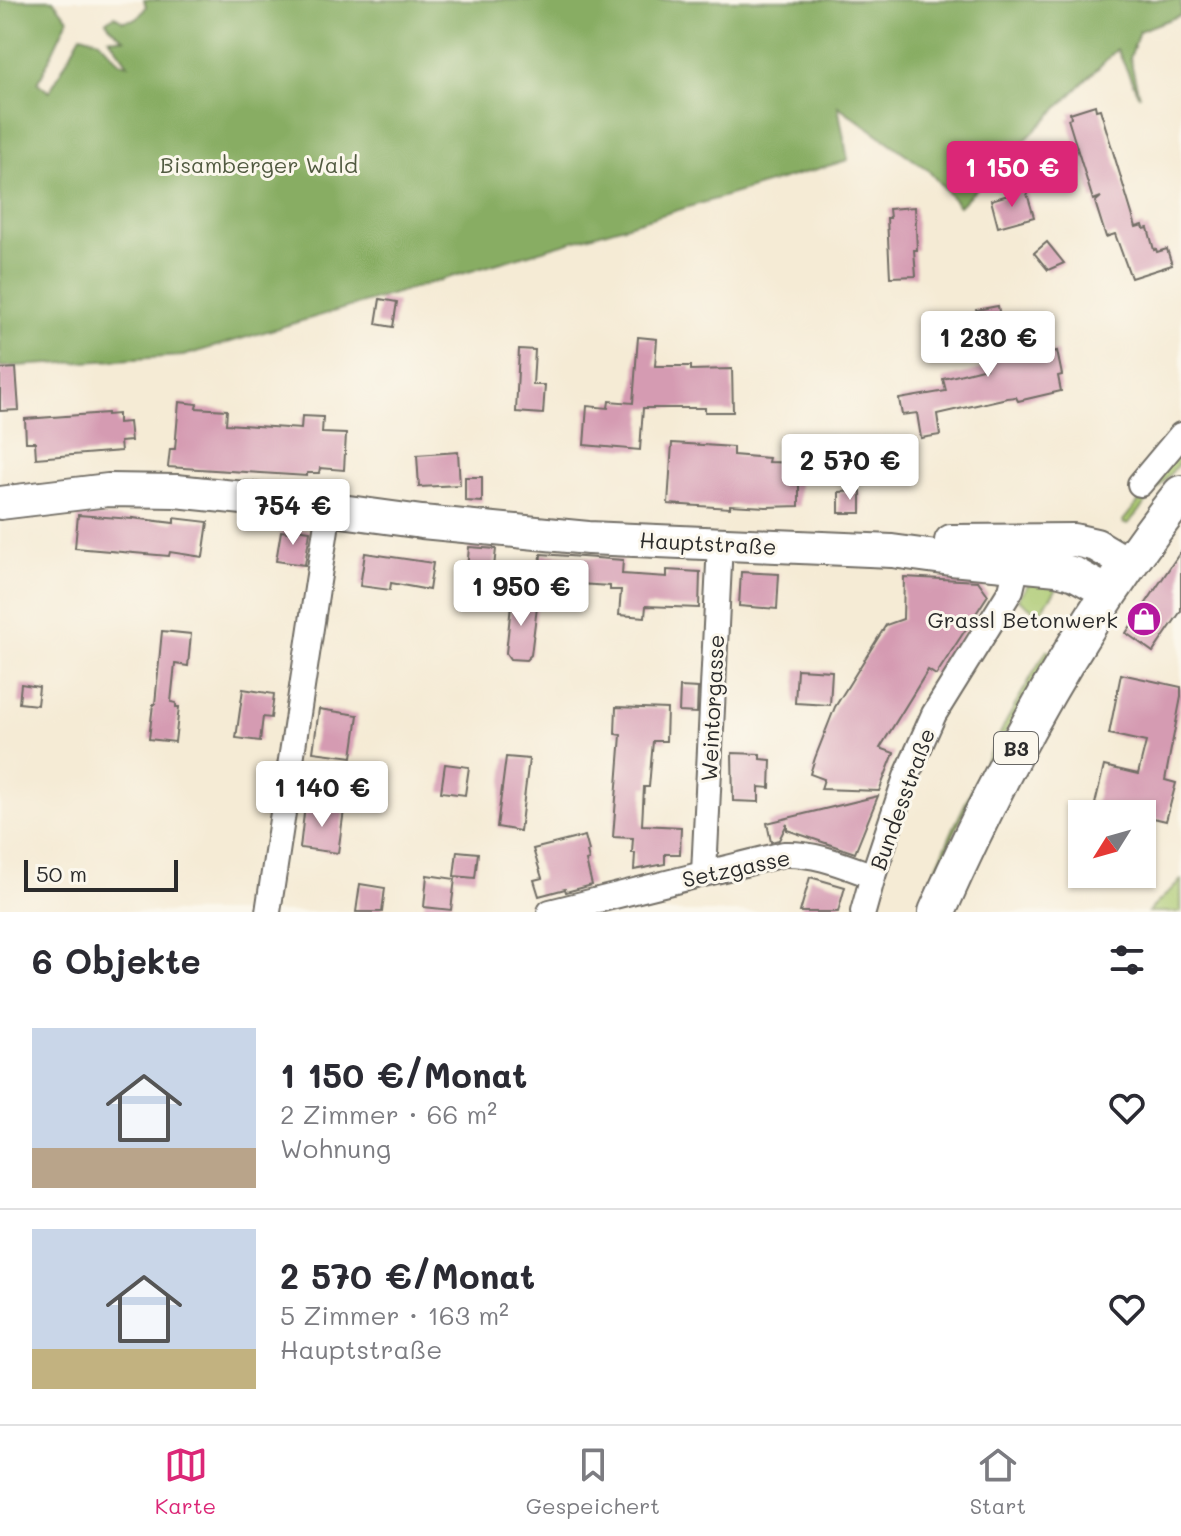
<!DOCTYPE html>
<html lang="de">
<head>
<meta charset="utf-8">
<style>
	:root { --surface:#fff; --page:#f7f7f7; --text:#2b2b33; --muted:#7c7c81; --line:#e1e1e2; --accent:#db2777 }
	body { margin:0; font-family:Mali,sans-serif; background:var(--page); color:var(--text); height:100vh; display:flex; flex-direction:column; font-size:30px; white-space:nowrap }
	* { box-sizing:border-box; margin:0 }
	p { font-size:26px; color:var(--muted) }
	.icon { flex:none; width:44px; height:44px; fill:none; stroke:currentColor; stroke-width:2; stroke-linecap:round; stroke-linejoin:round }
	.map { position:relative; height:912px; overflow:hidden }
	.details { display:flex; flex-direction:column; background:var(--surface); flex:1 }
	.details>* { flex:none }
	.needle { width:52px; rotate:233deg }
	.controls { position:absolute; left:1068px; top:800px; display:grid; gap:16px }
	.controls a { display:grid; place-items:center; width:88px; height:88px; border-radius:0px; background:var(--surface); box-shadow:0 2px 6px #0004; font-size:40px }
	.scale { position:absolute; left:24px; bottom:20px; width:154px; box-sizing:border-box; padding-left:8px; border:4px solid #2b2b2b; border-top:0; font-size:22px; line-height:28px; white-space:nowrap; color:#2b2b2b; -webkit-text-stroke:6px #fbf7ec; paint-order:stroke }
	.price { position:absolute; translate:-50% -68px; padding:0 18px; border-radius:8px; background:#fff; color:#222; font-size:26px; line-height:52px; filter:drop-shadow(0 2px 4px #0008) }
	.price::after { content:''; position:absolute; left:50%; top:48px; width:24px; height:18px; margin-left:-12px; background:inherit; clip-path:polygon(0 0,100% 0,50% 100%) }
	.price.selected { background:var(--accent); color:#fff }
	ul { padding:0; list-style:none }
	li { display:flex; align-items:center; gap:24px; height:200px; padding:0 32px }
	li+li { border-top:2px solid var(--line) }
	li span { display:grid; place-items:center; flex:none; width:224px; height:160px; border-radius:0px; color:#555 }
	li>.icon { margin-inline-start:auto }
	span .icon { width:96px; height:96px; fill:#fffc; stroke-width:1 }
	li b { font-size:34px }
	h2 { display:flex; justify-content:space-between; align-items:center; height:96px; padding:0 32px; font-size:34px }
	.dock { display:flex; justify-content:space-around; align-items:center; height:112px; border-top:2px solid var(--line); background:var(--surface); font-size:22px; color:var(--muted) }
	.dock a { display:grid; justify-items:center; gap:4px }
	.dock .selected { color:var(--accent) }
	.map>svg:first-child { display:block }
	.green { fill:#abc971; stroke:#6b7a4e; stroke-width:2 }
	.forest { fill:#88ad63; stroke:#5a6c47; stroke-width:2 }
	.building { fill:#d59bb2 }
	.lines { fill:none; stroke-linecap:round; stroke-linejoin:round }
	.street-casing { stroke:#726e66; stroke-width:28 }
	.secondary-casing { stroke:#726e66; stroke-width:36 }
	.primary-casing { stroke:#726e66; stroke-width:40 }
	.street { stroke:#fff; stroke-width:24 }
	.secondary { stroke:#fff; stroke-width:32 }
	.primary { stroke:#fff; stroke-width:36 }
	.labels { text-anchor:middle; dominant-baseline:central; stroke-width:6; stroke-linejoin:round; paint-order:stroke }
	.shield { fill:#fbf7ec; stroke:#696865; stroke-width:2 }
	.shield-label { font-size:20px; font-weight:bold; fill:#2b2b2b }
	.park-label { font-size:22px; fill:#515a40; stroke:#fbf7ec }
	.street-label { font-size:22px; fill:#2b2b2b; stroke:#fbf7ec }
	.poi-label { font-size:22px; fill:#2b2b2b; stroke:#fbf7ec; text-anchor:end }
</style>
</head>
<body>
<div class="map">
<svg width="1181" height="912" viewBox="0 0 1181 912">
	<rect width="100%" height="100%" fill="#fbf7ec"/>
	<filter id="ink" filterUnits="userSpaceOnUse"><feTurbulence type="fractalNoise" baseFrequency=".0125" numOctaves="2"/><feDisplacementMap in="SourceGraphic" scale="16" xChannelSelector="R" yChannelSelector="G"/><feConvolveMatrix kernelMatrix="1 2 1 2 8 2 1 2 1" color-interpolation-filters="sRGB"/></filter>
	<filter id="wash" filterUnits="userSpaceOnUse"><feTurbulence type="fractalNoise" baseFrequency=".006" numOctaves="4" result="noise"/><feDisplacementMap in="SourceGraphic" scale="32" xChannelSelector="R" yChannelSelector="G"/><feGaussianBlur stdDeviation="1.8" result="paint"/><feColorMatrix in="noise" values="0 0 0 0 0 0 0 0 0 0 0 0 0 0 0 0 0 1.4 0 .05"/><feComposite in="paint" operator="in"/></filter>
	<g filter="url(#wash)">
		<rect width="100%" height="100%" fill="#f5ebd5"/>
		<g class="green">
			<path d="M1181,449V461L1132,519L1127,524H1124L1123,521Z"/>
			<path d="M1062,581L1039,614L1018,599L1030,582Z"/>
			<path d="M1047,650L1053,654C1021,704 991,756 965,810C949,843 936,878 922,912H918C955,819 995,736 1047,650Z"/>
			<path d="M1181,880V912H1148Z"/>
		</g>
		<path class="forest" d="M0,0H53L68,19L38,83L49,92C61,73 70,54 81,35L99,40L119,62L128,64L109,38L124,39L112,29L106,21L115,16L123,21L137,19L146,7L144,0H1181V15L1139,31L1130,58L1139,96L1117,49L959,206L928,170L838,106L848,160L183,356L0,367Z"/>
		<g id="blocks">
			<g class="building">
				<path d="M1095,105L1096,110L1100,109L1136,227L1143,225L1144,229L1148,228L1154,250L1156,249L1157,252L1167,249L1172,265L1131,278L1115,234L1106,237L1095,202L1101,197L1093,200L1068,119L1071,118L1070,113Z"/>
				<path d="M1026,190L1034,217L998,227L991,200Z"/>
				<path d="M915,207L917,250H914L916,276L890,277L887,218H890L889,209Z"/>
				<path d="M1047,242L1064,263L1048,270L1034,253Z"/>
				<path d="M380,299L397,302L393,327L376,324Z"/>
				<path d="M998,306L1007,356L1028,351L1029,357L1057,351L1062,375L1058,376L1061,391L1018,401L1016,397L1007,398L937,414L940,435L921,438L917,413L902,415L899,399L946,391L943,379L986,368L976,310Z"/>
				<path d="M638,337L657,339L655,366H691V370L732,369L733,412H705V408H643L640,450L584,445L587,406L608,408L609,401L633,403Z"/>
				<path d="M519,349L535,350L533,385H545L543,414L516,412Z"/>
				<path d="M16,368L19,410L0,411V369Z"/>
				<path d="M179,402L197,404L196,408L227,410L226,424L301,429L302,416L323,417L322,433L346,434L344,470L320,468L319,473H307V476L168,467L170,449H175Z"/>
				<path d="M107,413V415L118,414V423L129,422L131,441L120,442L121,451L36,458L35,442H26L25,419Z"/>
				<path d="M672,443L733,447V455L769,458L768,462L799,463V506L766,507L730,505V508L668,504Z"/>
				<path d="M458,452L460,485L419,487L417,455Z"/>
				<path d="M465,477H482V502L465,501Z"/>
				<path d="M861,491V513H839V492Z"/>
				<path d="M78,515L132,519V518L174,523V518L208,522L203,557L170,552L169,556L75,548Z"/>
				<path d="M289,528L310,531L305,565L276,561L281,531L289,532Z"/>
				<path d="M469,547L496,549L492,585L466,582Z"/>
				<path d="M1181,551V611L1153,652L1126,633Z"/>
				<path d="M365,553L433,563L429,590L391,583L390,590L360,586Z"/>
				<path d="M541,554L623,560L622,574L667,577V570L700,572L699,608L646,606L645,617L619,615L621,590H610V586L564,583V588L539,586Z"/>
				<path d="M741,572L779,574L777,609L739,606Z"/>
				<path d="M904,577L978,581L988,595L936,675L928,670L880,748L894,753L879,791L821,789L824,779L810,774L815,758L835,707L886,625L903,619Z"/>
				<path d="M512,596L538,599L531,655L526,660L510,659L506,653Z"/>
				<path d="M162,631L191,634L188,666L175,664L171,702L176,703V707H179L175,742L149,739L153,704H155Z"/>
				<path d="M797,669L832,671L830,705L795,703Z"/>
				<path d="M1121,674L1181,687V697L1165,780L1176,783L1166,821L1095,804L1104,766L1138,774L1146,742L1109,734Z"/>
				<path d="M21,684L39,687L37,705L19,703Z"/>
				<path d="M680,687L698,688L697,713L679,712Z"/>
				<path d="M243,689L274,694L271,718L263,717L260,741L236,738Z"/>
				<path d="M616,707L667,709L666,741H653L649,787H644L642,825L681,827L680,854H665V864L634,870L635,853H632L633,838L613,837L621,735L615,734Z"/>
				<path d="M319,709L358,715L352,757L313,752Z"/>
				<path d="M732,753L760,754V759L771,760L770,788L759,787V802L733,801Z"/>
				<path d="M506,757L529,759L520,831L497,827Z"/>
				<path d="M445,764L469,767L465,795L441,792Z"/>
				<path d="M878,796L855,853L787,830V824L779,840L771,842L767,823Z"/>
				<path d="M305,805L344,810L338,853L300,848Z"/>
				<path d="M585,836L589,851L587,852L589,860L586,861L592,885L566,892L565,889L539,896L534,880L542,878L533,849Z"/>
				<path d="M457,851L478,853L475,878L454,876Z"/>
				<path d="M427,875L455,879L451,910L424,907Z"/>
				<path d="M810,877L845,887L838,912H800Z"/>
				<path d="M360,884L385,888L382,912H356Z"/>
			</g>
		</g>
	</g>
	<g filter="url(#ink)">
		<use href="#blocks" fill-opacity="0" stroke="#726e66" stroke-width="2"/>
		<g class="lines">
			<g class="street-casing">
				<g id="street">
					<path d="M1140,484L1181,435"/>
					<path d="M704,873L720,543"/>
					<path d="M268,912L329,509"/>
					<path d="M550,912L784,854C816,853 843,865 873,876"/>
					<path d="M863,912L873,876L906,777L934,714L1011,590L1017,565"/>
				</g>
			</g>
			<g class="secondary-casing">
				<g id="secondary">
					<path d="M0,503L108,490L176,491L253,499L422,522L588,538L892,551L951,559L1057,569L1075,574L1109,593"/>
					<path d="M951,541L1074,540L1096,545L1128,564"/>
				</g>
			</g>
			<g class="primary-casing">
				<path id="primary" d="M937,912C1002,765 1081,620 1181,494"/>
			</g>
			<use href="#street" class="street"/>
			<use href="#secondary" class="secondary"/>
			<use href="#primary" class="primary"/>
		</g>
	</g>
	<defs>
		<g id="shop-disc" transform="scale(1.8)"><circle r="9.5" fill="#b5179e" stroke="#fbf7ec"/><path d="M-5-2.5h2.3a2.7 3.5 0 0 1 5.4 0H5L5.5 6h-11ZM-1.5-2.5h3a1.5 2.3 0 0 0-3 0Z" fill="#fff"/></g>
	</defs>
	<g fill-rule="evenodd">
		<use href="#shop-disc" x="1144" y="619"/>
	</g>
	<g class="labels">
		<rect class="shield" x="994" y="732" width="44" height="32" rx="6"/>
		<g class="shield-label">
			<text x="1016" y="748">B3</text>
		</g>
		<g class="park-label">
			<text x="259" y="164">Bisamberger Wald</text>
		</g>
		<g class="street-label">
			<text transform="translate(708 543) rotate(3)">Hauptstraße</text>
			<text transform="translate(712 708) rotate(-87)">Weintorgasse</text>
			<text transform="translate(902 799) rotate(-70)">Bundesstraße</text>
			<text transform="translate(736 868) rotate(-12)">Setzgasse</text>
		</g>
		<g class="poi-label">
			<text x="1118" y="619">Grassl Betonwerk</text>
		</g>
	</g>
</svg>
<div class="controls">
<a><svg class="needle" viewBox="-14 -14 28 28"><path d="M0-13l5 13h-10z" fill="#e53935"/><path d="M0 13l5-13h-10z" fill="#7c7c81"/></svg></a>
</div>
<div class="scale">50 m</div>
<b class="price selected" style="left:1012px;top:209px">1 150 €</b>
<b class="price" style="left:988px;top:379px">1 230 €</b>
<b class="price" style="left:850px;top:502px">2 570 €</b>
<b class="price" style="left:293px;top:547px">754 €</b>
<b class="price" style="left:521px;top:628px">1 950 €</b>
<b class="price" style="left:322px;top:829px">1 140 €</b>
</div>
<section class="details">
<h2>6 Objekte<svg class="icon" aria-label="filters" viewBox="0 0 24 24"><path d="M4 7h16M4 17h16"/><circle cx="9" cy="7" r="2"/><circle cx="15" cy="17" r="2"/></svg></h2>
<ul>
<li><span style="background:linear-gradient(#c9d6e8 75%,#b9a48a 0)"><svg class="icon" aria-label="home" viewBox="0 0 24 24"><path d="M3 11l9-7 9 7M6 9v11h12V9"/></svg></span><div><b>1 150 €/Monat</b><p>2 Zimmer · 66 m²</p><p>Wohnung</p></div><svg class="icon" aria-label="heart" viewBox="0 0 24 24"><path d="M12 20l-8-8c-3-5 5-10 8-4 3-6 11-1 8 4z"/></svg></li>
<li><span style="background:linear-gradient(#c9d6e8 75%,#c2b280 0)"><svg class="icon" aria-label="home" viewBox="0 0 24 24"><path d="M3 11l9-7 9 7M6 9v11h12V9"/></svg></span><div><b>2 570 €/Monat</b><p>5 Zimmer · 163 m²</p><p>Hauptstraße</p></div><svg class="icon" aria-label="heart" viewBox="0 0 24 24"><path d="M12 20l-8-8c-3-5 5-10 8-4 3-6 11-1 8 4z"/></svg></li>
</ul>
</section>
<nav class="dock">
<a class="selected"><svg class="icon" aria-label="map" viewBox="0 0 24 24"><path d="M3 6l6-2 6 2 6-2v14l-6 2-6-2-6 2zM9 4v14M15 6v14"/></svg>Karte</a>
<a><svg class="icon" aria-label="saved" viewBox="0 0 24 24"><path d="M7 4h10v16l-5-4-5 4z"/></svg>Gespeichert</a>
<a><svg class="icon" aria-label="home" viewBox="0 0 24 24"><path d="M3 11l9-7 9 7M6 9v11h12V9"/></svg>Start</a>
</nav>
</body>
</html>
